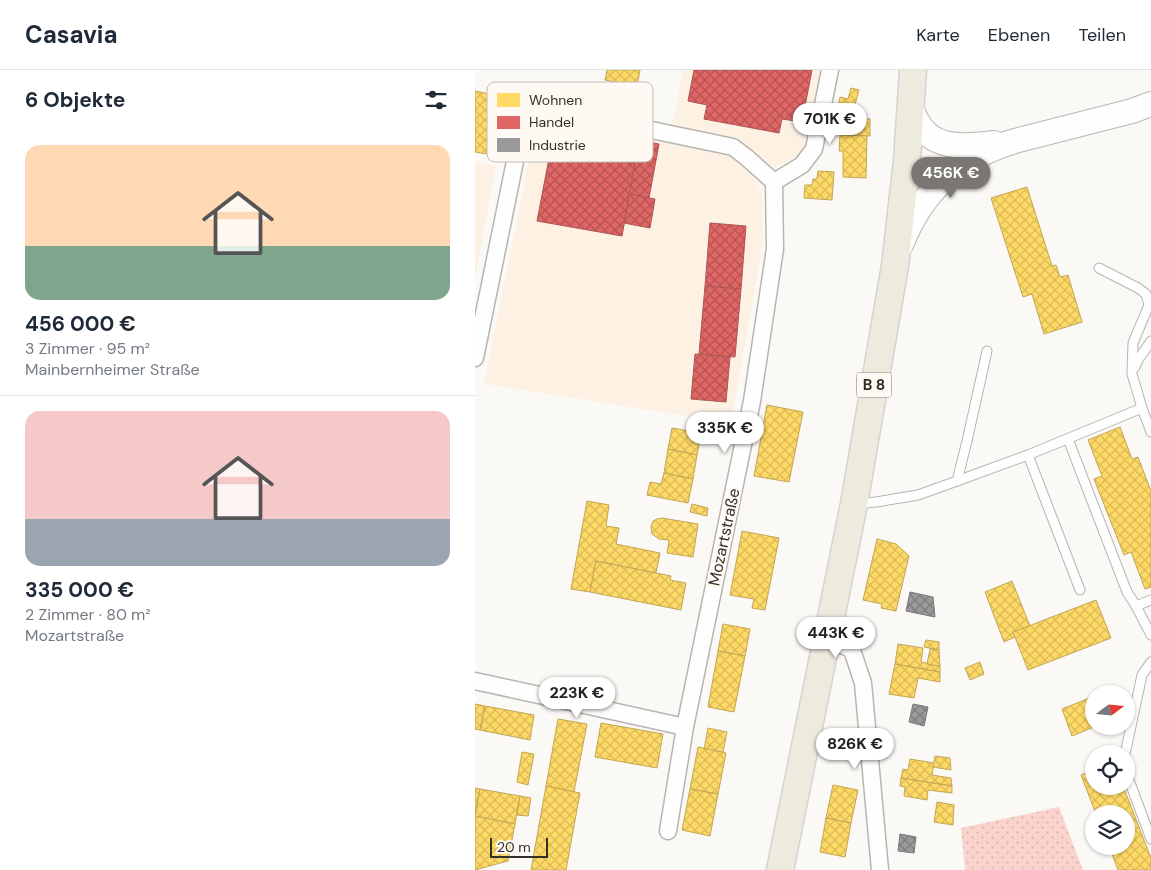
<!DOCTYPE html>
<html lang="de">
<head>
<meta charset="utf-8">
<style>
	:root { --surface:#fff; --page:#f2f2f3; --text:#1f2937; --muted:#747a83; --line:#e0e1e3; --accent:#7a7671 }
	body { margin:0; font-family:"DM Sans",sans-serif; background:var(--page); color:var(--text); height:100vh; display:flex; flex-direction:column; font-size:19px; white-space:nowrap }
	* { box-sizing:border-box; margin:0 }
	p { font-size:16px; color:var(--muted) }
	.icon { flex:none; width:28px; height:28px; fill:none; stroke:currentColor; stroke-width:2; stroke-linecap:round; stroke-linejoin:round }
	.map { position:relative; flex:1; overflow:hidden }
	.details { display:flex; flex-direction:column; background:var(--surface); width:475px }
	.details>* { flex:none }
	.needle { width:32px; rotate:74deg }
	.tools { position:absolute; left:610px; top:615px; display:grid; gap:10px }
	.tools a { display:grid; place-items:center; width:50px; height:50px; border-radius:50%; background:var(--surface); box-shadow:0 1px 4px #0004; font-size:25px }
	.scale { position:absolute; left:15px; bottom:12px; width:58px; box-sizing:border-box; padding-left:5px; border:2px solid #342f29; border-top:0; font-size:14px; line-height:18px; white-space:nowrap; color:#342f29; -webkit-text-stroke:4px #fef9f3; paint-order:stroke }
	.price { position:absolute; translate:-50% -42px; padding:0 11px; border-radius:18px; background:#fff; color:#222; font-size:16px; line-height:32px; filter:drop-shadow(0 1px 2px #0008) }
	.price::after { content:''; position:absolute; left:50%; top:30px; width:15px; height:11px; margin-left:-8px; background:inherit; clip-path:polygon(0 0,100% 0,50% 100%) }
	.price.active { background:var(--accent); color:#fff }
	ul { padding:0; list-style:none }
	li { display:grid; align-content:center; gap:10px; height:265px; padding:0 25px }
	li+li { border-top:1px solid var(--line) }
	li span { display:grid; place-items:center; height:155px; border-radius:15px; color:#555 }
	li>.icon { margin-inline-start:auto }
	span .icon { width:90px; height:90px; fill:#fffc; stroke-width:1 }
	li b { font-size:21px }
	h2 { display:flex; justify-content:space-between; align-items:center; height:60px; padding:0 25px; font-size:21px }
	header { display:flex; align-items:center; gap:30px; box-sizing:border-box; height:70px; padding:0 25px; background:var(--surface); border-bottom:1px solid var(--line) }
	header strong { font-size:24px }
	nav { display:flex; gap:28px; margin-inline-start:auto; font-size:18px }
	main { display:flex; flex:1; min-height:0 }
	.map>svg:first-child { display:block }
	.built { fill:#fcf1e3 }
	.park { fill:url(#park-dots) }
	.homes { fill:url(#homes-cross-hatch); stroke:#c2a654 }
	.shops { fill:url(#shops-cross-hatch); stroke:#ac5654 }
	.industry { fill:url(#industry-cross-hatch); stroke:#7b7977 }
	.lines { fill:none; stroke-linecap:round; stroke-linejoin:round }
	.lane-casing { stroke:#b8b5b1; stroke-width:11 }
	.street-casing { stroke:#b8b5b1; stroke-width:19 }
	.secondary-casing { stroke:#b8b5b1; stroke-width:26 }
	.primary-casing { stroke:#d5d3d1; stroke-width:29 }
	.lane { stroke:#fefefe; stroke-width:9 }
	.street { stroke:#fefefe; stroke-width:16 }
	.secondary { stroke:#fefefe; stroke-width:24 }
	.primary { stroke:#edeade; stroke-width:26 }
	.labels { text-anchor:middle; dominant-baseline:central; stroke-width:5; stroke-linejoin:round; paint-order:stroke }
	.shield { fill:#fef9f3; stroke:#716c66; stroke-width:1 }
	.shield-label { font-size:15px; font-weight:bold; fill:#342f29 }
	.street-label { font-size:16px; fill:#342f29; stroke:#fef9f3 }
	.key { fill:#fef9f3; stroke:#c1bcb6; stroke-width:1 }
	.key-label { font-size:14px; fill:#342f29 }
</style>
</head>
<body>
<header>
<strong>Casavia</strong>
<nav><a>Karte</a><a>Ebenen</a><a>Teilen</a></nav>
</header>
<main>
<section class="details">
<h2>6 Objekte<svg class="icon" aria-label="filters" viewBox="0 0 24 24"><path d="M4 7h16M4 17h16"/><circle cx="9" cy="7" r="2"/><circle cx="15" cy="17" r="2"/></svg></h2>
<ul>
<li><span style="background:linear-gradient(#ffd9b3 65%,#7fa58c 0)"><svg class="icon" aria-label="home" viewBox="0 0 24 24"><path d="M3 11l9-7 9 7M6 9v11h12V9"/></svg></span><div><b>456 000 €</b><p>3 Zimmer · 95 m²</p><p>Mainbernheimer Straße</p></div></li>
<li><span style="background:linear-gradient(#f6c9c9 70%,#9aa5b1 0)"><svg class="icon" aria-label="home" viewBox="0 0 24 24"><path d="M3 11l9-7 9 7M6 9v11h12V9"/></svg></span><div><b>335 000 €</b><p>2 Zimmer · 80 m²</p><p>Mozartstraße</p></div></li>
</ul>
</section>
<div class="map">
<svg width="676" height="800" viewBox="0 0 676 800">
	<defs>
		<pattern id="park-dots" width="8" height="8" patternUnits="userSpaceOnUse" patternTransform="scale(1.25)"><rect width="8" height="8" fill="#fad3cc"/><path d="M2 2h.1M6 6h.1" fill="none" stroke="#d7b5af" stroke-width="1.8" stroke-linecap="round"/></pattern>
		<pattern id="homes-cross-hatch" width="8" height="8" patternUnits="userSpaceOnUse" patternTransform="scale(1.25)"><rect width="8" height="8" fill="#ffd966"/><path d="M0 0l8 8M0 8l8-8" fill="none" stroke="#dbbb58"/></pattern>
		<pattern id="shops-cross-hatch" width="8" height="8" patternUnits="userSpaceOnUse" patternTransform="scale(1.25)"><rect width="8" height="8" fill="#e06666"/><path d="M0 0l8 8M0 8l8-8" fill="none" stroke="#b65454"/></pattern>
		<pattern id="industry-cross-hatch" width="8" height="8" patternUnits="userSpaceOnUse" patternTransform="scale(1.25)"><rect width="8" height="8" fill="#999"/><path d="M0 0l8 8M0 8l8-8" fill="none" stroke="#7e7d7d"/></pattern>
	</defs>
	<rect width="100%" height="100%" fill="#fbf9f6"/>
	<g class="built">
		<path d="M208,0H348L333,70L323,86L279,109L287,122L288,172L256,353L9,314L61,54L91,52L194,73Z"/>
		<path d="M0,91L21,96L0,208Z"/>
	</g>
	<path class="park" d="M584,737L608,800H490L486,758Z"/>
	<g class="homes">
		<path d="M132,0H165L162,16L130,10Z"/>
		<path d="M376,18L384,20L377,45L362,42L365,27L373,29Z"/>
		<path d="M0,21L24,26L12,84L0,82Z"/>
		<path d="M369,48L395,49V66L369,65Z"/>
		<path d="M365,65L392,66L391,108L368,107V81H364Z"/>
		<path d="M343,101L359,102L357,130L329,128L330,115H337L338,109H342Z"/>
		<path d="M552,117L577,196L581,195L585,207L593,205L607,252L569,264L557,224L548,227L516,128Z"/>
		<path d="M292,335L328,342L314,412L279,406Z"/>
		<path d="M232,355L249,358L246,371L230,368Z"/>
		<path d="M645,357L657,389L663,387L676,421V517L670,519L656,482L649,485L619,409L627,406L613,370Z"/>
		<path d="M197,358L226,363L222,385L193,379Z"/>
		<path d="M193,379L222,385L218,409L189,403Z"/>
		<path d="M189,403L218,409L213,433L172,425L175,412L186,414Z"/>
		<path d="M112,431L134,435L131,456L144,458L141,474L185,483L181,503L121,491L115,522L96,519Z"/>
		<path d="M217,434L233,438L232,446L215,442Z"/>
		<path d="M187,448L223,454L218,487L192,483L194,470L184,469L177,464L176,456L178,451L182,449Z"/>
		<path d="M267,461L304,468L290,540L277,538L279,529L255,525Z"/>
		<path d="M402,469L421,474L434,486L421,541L406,538L407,534L388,530Z"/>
		<path d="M121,491L196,506L195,510L211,513L206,540L115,522Z"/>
		<path d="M537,511L555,556L538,562L540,567L529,572L510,522Z"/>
		<path d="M621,530L636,568L553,600L538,562Z"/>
		<path d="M248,554L275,559L270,586L243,581Z"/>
		<path d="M451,570L464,572V580L449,577Z"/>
		<path d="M423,574L448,578L446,592L465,596V602L420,594Z"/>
		<path d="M455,579L464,580L465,596L452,594Z"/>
		<path d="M243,581L270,586L259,642L233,637Z"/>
		<path d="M505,592L509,604L495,610L490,598Z"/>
		<path d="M420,594L465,602V612L443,608L439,628L414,624Z"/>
		<path d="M617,627L619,631V656H621L597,666L587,639Z"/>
		<path d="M0,634L10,636L5,660L0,659Z"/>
		<path d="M10,636L59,645L55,670L5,660Z"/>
		<path d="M83,649L112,654L99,722L71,716Z"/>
		<path d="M126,653L188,664L182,698L120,687Z"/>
		<path d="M233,658L252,662L248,682L229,679Z"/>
		<path d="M223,677L251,683L243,724L215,719Z"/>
		<path d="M47,682L59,684L53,715L42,712Z"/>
		<path d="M460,686L475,688L476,700L458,697Z"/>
		<path d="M435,689L459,693L457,705L476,708L477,716L426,708L428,699L433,700Z"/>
		<path d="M619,700V716H648L676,788V800H643L634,776H651V744H621L606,705Z"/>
		<path d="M426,708L477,716V723L453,720L452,730L429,726L430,717L425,716Z"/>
		<path d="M358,715L383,720L376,753L351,748Z"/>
		<path d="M71,716L105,723L91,800H56Z"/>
		<path d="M0,718L5,719L0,744Z"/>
		<path d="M5,719L45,726L40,754L0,746Z"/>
		<path d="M215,719L243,724L235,766L207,760Z"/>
		<path d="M45,726L56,728L53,746L42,745Z"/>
		<path d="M462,732L479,735L478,755L459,752Z"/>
		<path d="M0,746L40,754L33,791L0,800Z"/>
		<path d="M351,748L376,753L370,787L345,782Z"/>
	</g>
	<g class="shops">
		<path d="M219,0H337L327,52L307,49L304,63L229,49L232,35L213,31Z"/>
		<path d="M108,66L163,76L160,94L104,84Z"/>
		<path d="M164,70L184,74L174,128L154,124Z"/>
		<path d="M76,78L160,94L147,166L62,151Z"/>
		<path d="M154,124L180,129L175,158L149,153Z"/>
		<path d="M235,153L271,156L266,219L230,216Z"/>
		<path d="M230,216L266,219L260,287L224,284Z"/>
		<path d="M220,284L255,287L251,332L216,329Z"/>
	</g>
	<g class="industry">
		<path d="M435,522L458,527L460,547L431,541Z"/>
		<path d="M438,634L453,637L449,656L434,652Z"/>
		<path d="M425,764L441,767L439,783L423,781Z"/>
	</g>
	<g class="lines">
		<g class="lane-casing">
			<g id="lane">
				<path d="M660,297L663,290L676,271"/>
				<path d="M667,338L676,362"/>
				<path d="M593,369L652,522L661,536L676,565"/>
				<path d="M553,385L605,520"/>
				<path d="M482,411L553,385L667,338L657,304L658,273L674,235L671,224L663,218L624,198"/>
				<path d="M381,434L401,432L443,425L482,411L492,371L512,281"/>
				<path d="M661,536L676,530"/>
				<path d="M650,684L667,605L676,592"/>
				<path d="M651,702L676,769"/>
			</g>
		</g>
		<g class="street-casing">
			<g id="street">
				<path d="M299,112L327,95L339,79L355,0"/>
				<path d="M0,288L49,47L58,42L71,38L258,77L271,87L299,112"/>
				<path d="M350,571L370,576L377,580L388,613L405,800"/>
				<path d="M0,611L210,657"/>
				<path d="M193,761L210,657L277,331L300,179L299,112"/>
			</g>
		</g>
		<g class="secondary-casing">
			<g id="secondary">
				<path d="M436,36C448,79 481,78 519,73"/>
				<path d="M426,175C448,120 483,88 540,71L657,41L676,34"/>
			</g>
		</g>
		<g class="primary-casing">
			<path id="primary" d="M305,800L379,434L420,196L432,91L438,0"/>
		</g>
		<use href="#lane" class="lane"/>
		<use href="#street" class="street"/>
		<use href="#secondary" class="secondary"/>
		<use href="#primary" class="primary"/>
	</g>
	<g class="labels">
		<rect class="shield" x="381.5" y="302.5" width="35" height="25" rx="4"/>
		<g class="shield-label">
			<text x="399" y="315">B 8</text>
		</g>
		<g class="street-label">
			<text transform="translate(249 467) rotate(-78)">Mozartstraße</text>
		</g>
	</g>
	<rect x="12" y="12" width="166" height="80" rx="8" class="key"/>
	<rect x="22" y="23" width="23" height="14" fill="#ffd966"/>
	<rect x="22" y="46" width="23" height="13" fill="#e06666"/>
	<rect x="22" y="68" width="23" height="14" fill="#999"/>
	<g class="key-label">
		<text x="54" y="35">Wohnen</text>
		<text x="54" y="57">Handel</text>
		<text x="54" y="80">Industrie</text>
	</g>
</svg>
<div class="tools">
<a><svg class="needle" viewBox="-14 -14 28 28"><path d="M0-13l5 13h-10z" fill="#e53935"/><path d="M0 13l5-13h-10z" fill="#747a83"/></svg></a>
<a><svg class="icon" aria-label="locate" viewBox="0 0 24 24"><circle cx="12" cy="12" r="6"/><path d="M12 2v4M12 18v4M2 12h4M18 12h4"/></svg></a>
<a><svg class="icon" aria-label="layers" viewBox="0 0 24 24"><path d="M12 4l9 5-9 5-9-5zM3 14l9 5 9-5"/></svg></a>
</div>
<div class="scale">20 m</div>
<b class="price" style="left:355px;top:75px">701K €</b>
<b class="price active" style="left:476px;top:129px">456K €</b>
<b class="price" style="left:250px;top:384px">335K €</b>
<b class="price" style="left:361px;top:589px">443K €</b>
<b class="price" style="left:102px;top:649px">223K €</b>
<b class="price" style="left:380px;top:700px">826K €</b>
</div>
</main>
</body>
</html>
